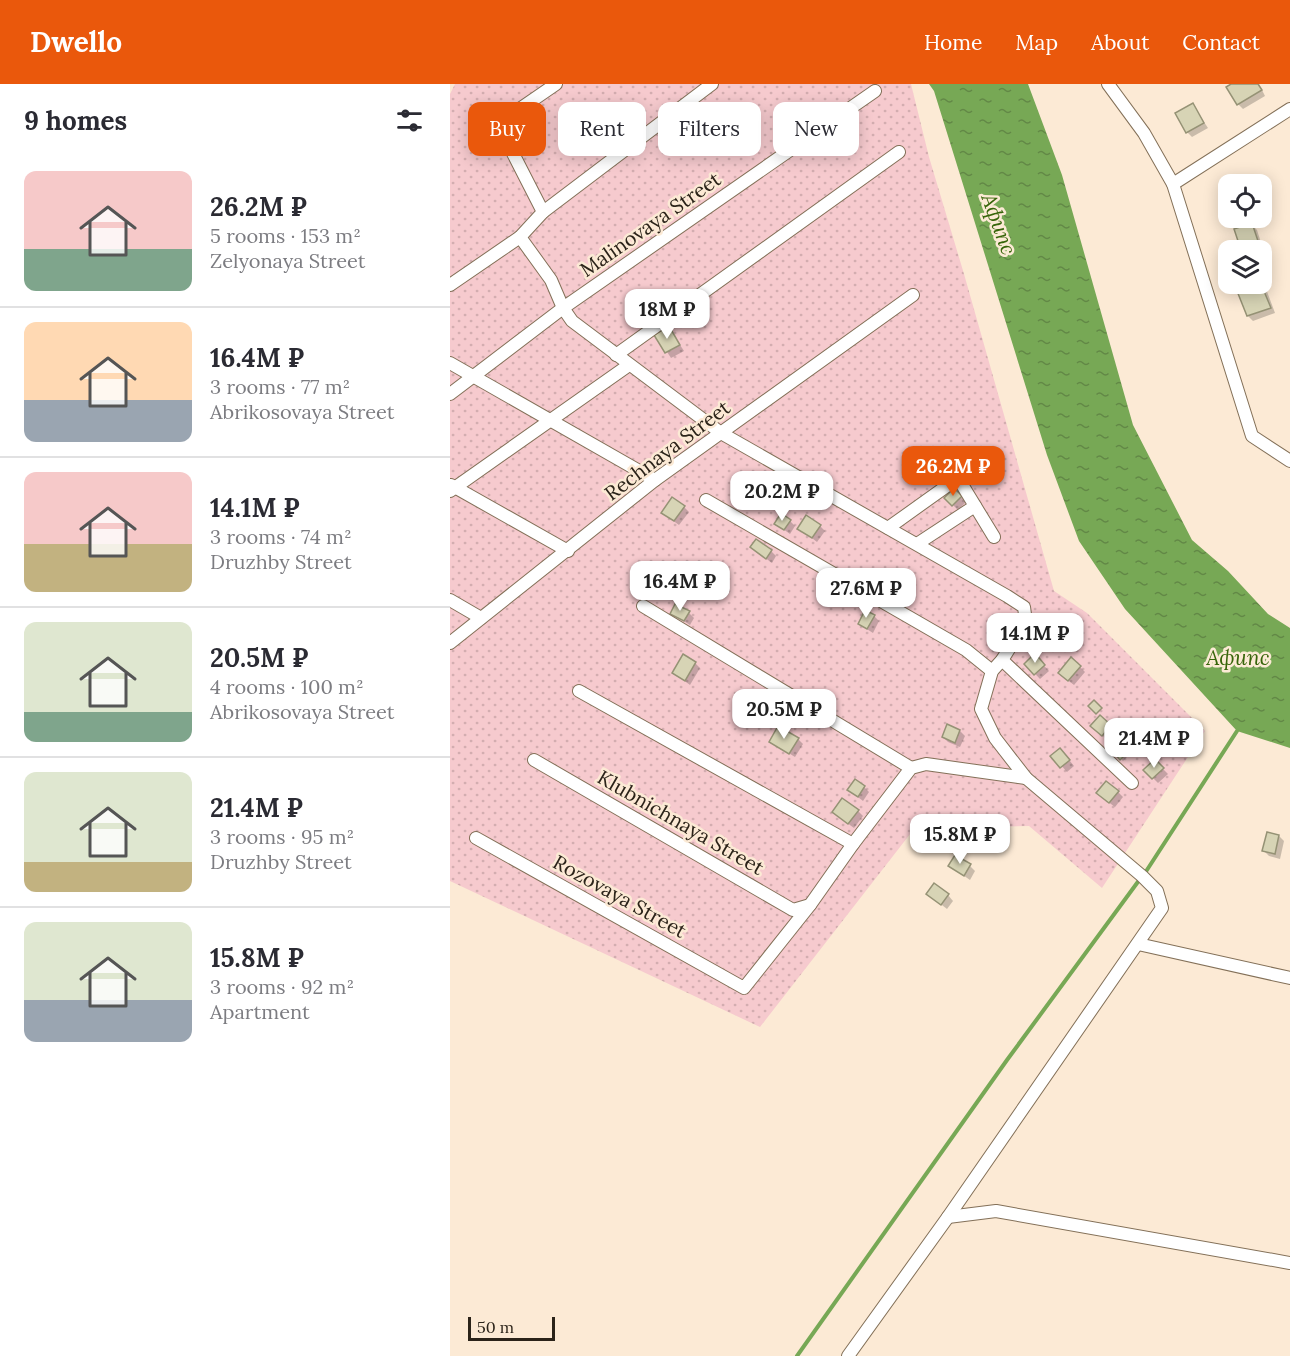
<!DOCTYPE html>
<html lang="en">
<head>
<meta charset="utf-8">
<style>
	:root { --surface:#fff; --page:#f7f7f7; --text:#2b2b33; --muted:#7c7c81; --line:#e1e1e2; --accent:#ea580c }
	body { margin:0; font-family:Lora,serif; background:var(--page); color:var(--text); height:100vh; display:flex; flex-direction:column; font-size:22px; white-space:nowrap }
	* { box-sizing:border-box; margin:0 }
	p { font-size:20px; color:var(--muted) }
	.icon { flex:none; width:33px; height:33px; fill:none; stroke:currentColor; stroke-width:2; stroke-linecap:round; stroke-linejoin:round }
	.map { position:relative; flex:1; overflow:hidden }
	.panel { display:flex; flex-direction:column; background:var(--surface); width:450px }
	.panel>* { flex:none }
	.banner { position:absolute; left:18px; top:18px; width:570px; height:54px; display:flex; gap:12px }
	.tools { position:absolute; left:768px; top:90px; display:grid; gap:12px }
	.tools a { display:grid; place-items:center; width:54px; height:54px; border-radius:12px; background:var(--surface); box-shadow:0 3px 15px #0003; font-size:30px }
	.scale { position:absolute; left:18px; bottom:15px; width:87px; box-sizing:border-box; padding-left:6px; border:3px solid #2b2319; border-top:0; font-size:16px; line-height:21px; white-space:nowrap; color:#2b2319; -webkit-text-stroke:4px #fcead5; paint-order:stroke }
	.price { position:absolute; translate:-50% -51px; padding:0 14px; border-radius:12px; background:#fff; color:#222; font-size:20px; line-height:39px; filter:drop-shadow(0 2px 3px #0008) }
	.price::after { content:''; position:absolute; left:50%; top:36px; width:18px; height:14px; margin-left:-9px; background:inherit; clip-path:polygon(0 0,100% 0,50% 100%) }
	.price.current { background:var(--accent); color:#fff }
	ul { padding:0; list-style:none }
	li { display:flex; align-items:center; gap:18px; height:150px; padding:0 24px }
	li+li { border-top:2px solid var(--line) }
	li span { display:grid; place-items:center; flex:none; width:168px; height:120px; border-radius:12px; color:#555 }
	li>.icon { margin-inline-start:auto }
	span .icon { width:72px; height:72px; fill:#fffc; stroke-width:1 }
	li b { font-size:26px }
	h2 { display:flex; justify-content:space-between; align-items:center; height:72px; padding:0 24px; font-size:26px }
	.chip { padding:0 21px; border-radius:12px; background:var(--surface); box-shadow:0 3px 15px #0003; font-size:21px; line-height:54px }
	.chip.current { background:var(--accent); color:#fff }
	header { display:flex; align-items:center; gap:36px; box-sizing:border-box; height:84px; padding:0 30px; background:var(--accent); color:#fff }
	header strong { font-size:28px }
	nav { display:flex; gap:33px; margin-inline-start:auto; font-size:21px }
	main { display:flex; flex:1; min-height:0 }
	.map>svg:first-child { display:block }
	.garden { fill:url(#garden-dots) }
	.water { fill:url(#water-ripples) }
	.shadow { fill:#0003 }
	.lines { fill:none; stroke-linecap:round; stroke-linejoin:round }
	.stream { stroke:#77a855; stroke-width:4 }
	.building { fill:#d7d4b5; stroke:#959275; stroke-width:1.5 }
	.minor-casing { stroke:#837058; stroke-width:14 }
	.minor { stroke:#fff; stroke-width:12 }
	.labels { text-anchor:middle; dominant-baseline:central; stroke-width:5; stroke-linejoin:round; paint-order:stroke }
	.street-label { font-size:20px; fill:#2b2319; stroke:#fcead5 }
	.water-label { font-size:21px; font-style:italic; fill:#37650a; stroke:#fcead5 }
</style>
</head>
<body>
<header>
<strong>Dwello</strong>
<nav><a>Home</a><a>Map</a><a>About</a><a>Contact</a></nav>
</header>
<main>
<section class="panel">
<h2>9 homes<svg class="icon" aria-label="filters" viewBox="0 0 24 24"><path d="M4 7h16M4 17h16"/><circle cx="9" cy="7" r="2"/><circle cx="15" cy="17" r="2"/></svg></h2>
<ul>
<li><span style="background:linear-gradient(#f6c9c9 65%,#7fa58c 0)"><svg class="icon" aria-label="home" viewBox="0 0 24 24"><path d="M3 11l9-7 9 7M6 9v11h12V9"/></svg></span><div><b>26.2M ₽</b><p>5 rooms · 153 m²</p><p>Zelyonaya Street</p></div></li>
<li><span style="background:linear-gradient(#ffd9b3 65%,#9aa5b1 0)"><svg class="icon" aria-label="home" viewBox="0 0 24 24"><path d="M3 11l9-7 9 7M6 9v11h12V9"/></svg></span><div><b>16.4M ₽</b><p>3 rooms · 77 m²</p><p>Abrikosovaya Street</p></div></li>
<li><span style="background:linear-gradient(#f6c9c9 60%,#c2b280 0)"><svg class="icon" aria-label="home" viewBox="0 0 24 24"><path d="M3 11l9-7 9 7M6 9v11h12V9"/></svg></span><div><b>14.1M ₽</b><p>3 rooms · 74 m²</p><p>Druzhby Street</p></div></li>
<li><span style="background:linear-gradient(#dfe7d0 75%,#7fa58c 0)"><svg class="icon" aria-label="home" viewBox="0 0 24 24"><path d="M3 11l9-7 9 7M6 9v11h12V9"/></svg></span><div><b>20.5M ₽</b><p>4 rooms · 100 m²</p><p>Abrikosovaya Street</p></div></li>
<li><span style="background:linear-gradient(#dfe7d0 75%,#c2b280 0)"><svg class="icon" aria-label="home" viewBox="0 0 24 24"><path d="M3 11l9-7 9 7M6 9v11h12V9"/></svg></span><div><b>21.4M ₽</b><p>3 rooms · 95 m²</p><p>Druzhby Street</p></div></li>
<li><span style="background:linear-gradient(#dfe7d0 65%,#9aa5b1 0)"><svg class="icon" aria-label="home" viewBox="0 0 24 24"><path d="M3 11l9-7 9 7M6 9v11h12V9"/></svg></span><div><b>15.8M ₽</b><p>3 rooms · 92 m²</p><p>Apartment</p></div></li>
</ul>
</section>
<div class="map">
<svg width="840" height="1272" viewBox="0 0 840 1272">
	<defs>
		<pattern id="garden-dots" width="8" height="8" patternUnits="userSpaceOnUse" patternTransform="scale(1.5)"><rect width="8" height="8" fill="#f6cace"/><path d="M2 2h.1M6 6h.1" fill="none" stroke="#d3adb0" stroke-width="1.8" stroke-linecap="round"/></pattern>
		<pattern id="water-ripples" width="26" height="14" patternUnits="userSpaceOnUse" patternTransform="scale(1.5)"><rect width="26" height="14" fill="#77a855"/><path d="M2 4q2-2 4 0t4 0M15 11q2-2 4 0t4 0" fill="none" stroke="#628846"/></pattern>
	</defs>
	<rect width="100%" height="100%" fill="#fcead5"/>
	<path class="garden" d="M5,0H461L479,73L514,190L604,507L637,529L755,647L652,804L579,742L464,745L310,943L0,797V10Z"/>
	<path class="water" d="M479,0H578L612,91L683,341L742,456L778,487L818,530L840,544V664L787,647L675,525L629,457L597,371L484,7Z"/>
	<g class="shadow">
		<path d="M784,0H809L815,12L793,25L788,20Z"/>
		<path d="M742,20L758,44L742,53L737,48Z"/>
		<path d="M802,141L807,146L814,168L793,166L786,146Z"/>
		<path d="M812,194L825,229L803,237L798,232L786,200H812Z"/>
		<path d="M219,244L234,267L221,274L206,251Z"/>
		<path d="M504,406L516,418L508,426L496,414Z"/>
		<path d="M234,423L239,428L229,441L218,433Z"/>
		<path d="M340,437L345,442L340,450L326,440Z"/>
		<path d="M370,442L375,447L367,458L349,444Z"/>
		<path d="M301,463L321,467L326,472L322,479Z"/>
		<path d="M221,529H239L244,534L240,541Z"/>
		<path d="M424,532L429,537L423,549L409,540Z"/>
		<path d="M585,572L599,587L590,595L576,580Z"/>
		<path d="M245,579L250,584L240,601L224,589Z"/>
		<path d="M630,583L635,588L624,601L615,594Z"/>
		<path d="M650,634L665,648L657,656L643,642Z"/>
		<path d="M510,647L515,652L510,663L498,658L493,653Z"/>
		<path d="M348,655L353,660L345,673L321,658Z"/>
		<path d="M675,661L682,668L673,677L666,669Z"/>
		<path d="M615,671L624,682L617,688L603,672Z"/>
		<path d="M705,677L718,690L708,699L695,686Z"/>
		<path d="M414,703L419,708L413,717L399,706Z"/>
		<path d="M668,708L673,713L665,723L653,714Z"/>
		<path d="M408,727L413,732L404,744L389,733Z"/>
		<path d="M829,752L834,757L830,775L819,772L814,767Z"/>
		<path d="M500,782H520L525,787L520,796Z"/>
		<path d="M498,811L503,817L497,825L483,814Z"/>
	</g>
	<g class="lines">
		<g class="stream">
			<path d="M695,789L787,647"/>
			<path d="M347,1272L557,976L690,795"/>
		</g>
	</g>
	<g class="building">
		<path d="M781,0H808L812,6L787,21L776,3Z"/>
		<path d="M743,19L754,39L736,49L725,29Z"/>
		<path d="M802,139L810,163L791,166L784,145Z"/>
		<path d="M784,200H808L787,207Z"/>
		<path d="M808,200H811L821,224L797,232L787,207Z"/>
		<path d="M219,242L230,261L215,269L204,251Z"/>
		<path d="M504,404L512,412L502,422L494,414Z"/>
		<path d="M222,413L235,422L224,437L211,429Z"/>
		<path d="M331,429L341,436L334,446L324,440Z"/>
		<path d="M356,431L371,441L362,454L347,445Z"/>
		<path d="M306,455L322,466L316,475L300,463Z"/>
		<path d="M225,520L240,527L234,537L220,530Z"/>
		<path d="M415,526L425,531L417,545L408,540Z"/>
		<path d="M585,569L595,581L584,591L574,580Z"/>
		<path d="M233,570L246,578L235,597L222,589Z"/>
		<path d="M621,573L631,582L618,597L608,589Z"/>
		<path d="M644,616L652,624L646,630L638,622Z"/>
		<path d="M650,631L661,641L652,652L640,642Z"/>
		<path d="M497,640L510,646L505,659L492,653Z"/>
		<path d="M328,642L349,654L339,670L319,658Z"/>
		<path d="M675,659L681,665L670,676L664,669Z"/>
		<path d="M610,664L620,676L610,684L600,672Z"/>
		<path d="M705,675L714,684L702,695L693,686Z"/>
		<path d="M405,695L415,702L408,713L397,706Z"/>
		<path d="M656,697L669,707L659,719L646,709Z"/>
		<path d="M392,714L409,726L398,740L382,728Z"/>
		<path d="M817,748L829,751L825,770L812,767Z"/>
		<path d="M505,771L521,780L514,792L498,782Z"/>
		<path d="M484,799L499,810L491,821L476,810Z"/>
	</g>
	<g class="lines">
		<g class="minor-casing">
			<g id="minor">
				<path d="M106,0L48,40L93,128L70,153L101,196L113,224L122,237L271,349L557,512L574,523L576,538L552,576L542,587L531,625L545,654L576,694L692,792L707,807L712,824L498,1133L398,1272"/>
				<path d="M658,0L694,49L723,100L802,352L840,377"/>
				<path d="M723,100L840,25"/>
				<path d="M93,128L262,0"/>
				<path d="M0,201L70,153"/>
				<path d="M166,271L449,68"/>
				<path d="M0,279L205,396"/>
				<path d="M0,310L113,224L425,7"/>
				<path d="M508,394L544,453"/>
				<path d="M1,401L118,467"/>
				<path d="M0,407L179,281"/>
				<path d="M256,416L516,566L542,587"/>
				<path d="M438,444L536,374"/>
				<path d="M467,460L525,422"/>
				<path d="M0,516L31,534"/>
				<path d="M193,522L461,684"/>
				<path d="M0,559L205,396L463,211"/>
				<path d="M552,576L682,699"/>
				<path d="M129,607L403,760"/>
				<path d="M84,676L343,826L360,821"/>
				<path d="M26,754L294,904L360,821L403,760L461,684L476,680L576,694"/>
				<path d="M688,860L840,894"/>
				<path d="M498,1133L546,1127L840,1179"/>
			</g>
		</g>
		<use href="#minor" class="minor"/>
	</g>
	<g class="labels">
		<g class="street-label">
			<text transform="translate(200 140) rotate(-35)">Malinovaya Street</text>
			<text transform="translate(217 366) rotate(-37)">Rechnaya Street</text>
			<text transform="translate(231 738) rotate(30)">Klubnichnaya Street</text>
			<text transform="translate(170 812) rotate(29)">Rozovaya Street</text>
		</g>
		<g class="water-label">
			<text transform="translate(549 140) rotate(70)">Афипс</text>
			<text x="788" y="573">Афипс</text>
		</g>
	</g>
</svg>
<div class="tools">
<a><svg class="icon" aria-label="locate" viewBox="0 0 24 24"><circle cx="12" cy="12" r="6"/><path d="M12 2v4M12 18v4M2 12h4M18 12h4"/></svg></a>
<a><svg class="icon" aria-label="layers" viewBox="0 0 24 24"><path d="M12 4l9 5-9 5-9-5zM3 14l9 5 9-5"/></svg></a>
</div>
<div class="scale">50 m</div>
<b class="price" style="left:217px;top:256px">18M ₽</b>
<b class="price current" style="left:503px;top:413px">26.2M ₽</b>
<b class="price" style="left:332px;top:438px">20.2M ₽</b>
<b class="price" style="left:230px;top:528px">16.4M ₽</b>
<b class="price" style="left:416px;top:535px">27.6M ₽</b>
<b class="price" style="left:585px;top:580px">14.1M ₽</b>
<b class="price" style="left:334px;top:656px">20.5M ₽</b>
<b class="price" style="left:704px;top:685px">21.4M ₽</b>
<b class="price" style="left:510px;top:781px">15.8M ₽</b>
<div class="banner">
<a class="chip current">Buy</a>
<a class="chip">Rent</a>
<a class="chip">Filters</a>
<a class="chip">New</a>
</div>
</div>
</main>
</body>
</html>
